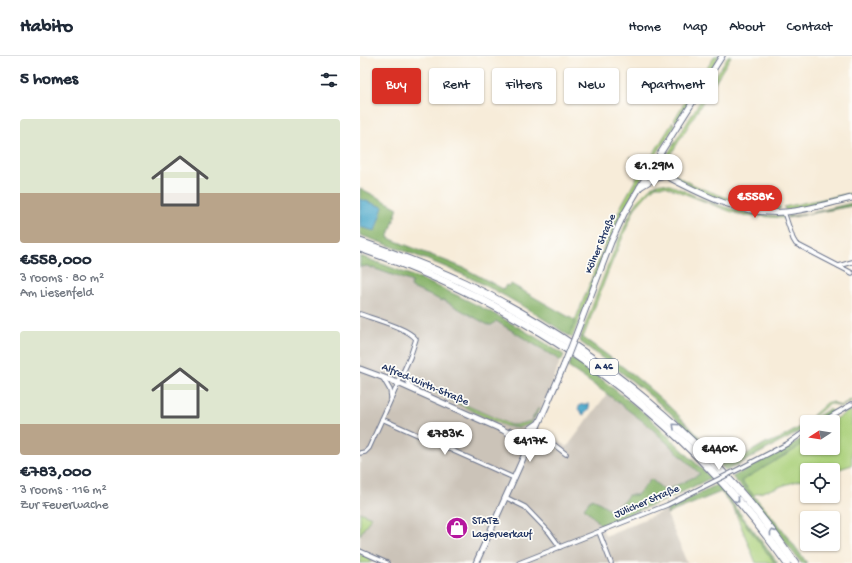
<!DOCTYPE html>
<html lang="en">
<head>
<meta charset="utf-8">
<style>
	:root { --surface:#fff; --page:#f6f6f7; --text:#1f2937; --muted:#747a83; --line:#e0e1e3; --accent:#d93025 }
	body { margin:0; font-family:"Gochi Hand",sans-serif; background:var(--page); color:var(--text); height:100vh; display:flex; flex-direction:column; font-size:15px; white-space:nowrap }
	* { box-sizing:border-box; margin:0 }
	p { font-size:13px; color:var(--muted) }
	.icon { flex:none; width:22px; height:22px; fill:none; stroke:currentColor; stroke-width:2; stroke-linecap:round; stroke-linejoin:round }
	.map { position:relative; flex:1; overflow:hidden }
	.panel { display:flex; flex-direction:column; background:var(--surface); width:360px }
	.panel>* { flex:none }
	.hud { position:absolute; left:12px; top:12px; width:380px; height:36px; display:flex; gap:8px }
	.needle { width:26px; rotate:258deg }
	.tools { position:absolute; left:440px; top:359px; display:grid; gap:8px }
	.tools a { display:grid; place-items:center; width:40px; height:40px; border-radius:4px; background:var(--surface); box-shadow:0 1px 3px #0004; font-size:20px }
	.price { position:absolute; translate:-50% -34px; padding:0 9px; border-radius:14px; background:#fff; color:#222; font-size:13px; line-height:26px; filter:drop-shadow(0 1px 2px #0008) }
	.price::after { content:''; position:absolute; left:50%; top:24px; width:12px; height:9px; margin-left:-6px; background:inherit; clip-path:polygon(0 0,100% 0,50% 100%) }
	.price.current { background:var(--accent); color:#fff }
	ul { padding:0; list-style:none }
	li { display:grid; align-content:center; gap:8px; height:212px; padding:0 20px }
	li span { display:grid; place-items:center; height:124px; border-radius:4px; color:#555 }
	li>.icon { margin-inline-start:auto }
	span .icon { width:72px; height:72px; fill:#fffc; stroke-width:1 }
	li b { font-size:17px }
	h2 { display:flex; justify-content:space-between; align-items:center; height:48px; padding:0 20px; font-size:17px }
	.tag { padding:0 14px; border-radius:4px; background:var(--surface); box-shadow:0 1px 3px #0004; font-size:14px; line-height:36px }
	.tag.current { background:var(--accent); color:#fff }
	header { display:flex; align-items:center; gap:24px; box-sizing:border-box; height:56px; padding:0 20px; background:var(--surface); border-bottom:1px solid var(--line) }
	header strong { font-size:19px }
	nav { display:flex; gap:22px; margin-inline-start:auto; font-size:14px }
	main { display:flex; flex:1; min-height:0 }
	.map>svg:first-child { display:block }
	.industrial { fill:#cbc3b8 }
	.green { fill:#aad07a; stroke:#62806c }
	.forest { fill:#87b26a; stroke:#517064 }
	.water { fill:#4ba7c9; stroke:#336b94 }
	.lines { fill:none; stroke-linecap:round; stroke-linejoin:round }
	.minor-casing { stroke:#687189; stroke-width:5.5 }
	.secondary-casing { stroke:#687189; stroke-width:7 }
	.motorway-casing { stroke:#687189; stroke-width:9 }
	.minor { stroke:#fff; stroke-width:3.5 }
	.secondary { stroke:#fff; stroke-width:5 }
	.motorway { stroke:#fff; stroke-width:7 }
	.minor-bridge-casing { stroke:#687189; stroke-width:5.5; stroke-linecap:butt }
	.secondary-bridge-casing { stroke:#687189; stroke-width:7; stroke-linecap:butt }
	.minor-bridge { stroke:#fff; stroke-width:3.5 }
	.secondary-bridge { stroke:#fff; stroke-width:5 }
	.oneway { stroke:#8d97ae }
	.labels { text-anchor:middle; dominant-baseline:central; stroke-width:3.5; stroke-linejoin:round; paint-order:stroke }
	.shield { fill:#fdfcf7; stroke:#5f6c8c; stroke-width:1 }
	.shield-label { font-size:10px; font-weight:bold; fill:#1b2f5e }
	.street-label { font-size:11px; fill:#1b2f5e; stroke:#fdfcf7 }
	.poi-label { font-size:11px; fill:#1b2f5e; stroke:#fdfcf7; text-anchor:start }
</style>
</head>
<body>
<header>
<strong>Habito</strong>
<nav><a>Home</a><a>Map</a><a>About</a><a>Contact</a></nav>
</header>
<main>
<section class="panel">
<h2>5 homes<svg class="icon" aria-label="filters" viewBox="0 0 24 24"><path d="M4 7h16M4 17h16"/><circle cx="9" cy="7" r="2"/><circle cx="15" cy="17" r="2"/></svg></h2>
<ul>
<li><span style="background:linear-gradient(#dfe7d0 60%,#b9a48a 0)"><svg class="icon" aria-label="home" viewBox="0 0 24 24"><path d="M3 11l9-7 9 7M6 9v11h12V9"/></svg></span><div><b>€558,000</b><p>3 rooms · 80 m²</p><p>Am Liesenfeld</p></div></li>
<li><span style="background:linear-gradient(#dfe7d0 75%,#b9a48a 0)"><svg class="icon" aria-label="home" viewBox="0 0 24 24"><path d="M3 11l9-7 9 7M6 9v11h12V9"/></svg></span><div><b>€783,000</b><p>3 rooms · 116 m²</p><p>Zur Feuerwache</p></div></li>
</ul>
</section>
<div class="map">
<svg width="492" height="507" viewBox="0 0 492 507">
	<rect width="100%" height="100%" fill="#fdfcf7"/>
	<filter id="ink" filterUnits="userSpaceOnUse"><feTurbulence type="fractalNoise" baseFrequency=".025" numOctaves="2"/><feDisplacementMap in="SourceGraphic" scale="8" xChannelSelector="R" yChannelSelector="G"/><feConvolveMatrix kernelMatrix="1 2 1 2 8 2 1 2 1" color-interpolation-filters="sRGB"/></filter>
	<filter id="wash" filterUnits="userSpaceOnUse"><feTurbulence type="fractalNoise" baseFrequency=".012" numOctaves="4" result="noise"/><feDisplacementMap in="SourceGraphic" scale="16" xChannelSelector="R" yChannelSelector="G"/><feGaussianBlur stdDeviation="0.9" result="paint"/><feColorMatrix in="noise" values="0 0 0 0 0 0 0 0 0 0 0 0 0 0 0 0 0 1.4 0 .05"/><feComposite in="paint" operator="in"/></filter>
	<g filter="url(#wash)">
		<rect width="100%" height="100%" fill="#f7ecd9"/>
		<path class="industrial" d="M0,203L75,230L202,301L186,343L174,365L181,375L185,379L188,376L207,391L247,338L289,370L340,418L305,435L291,423L277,439H268L263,446L250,454L232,442L224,452L241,469L245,480L308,453L307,458L327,507H10L13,499L0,492Z"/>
		<g class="green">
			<path d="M355,0H359L319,63L317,65L314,64L324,47Z"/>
			<path d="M368,0H371L311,98C308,104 306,109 311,115C320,126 368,143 382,146C394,149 407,150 420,151V153C388,157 353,142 325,127C316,123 306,118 301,109Z"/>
			<path d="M313,66L314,68V71L289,109H285L270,101C278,102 282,108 290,103Z"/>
			<path d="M280,108L286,111V114C254,167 234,225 212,282L209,280L250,176L261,150L280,116Z"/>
			<path d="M301,127C315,129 329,138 342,143C372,155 392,159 424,160L425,162L383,159L369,155L305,130H296L291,134L275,152L250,211L223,282L221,280C234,246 246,212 261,179C265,170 269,160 274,151C280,142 290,129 301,127Z"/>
			<path d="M492,137V140L430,154H425L424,151Z"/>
			<path d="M62,327L74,334L75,332L97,343V345L150,369H156L171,365L179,351L180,352L170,368L159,371H152L146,370L125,361L61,329Z"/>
			<path d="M492,343V345L481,351L473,348H469L457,358L452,360L468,346H473L480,350Z"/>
			<path d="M492,353V409L473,415L447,414V422L393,439L381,424L434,394L447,384V392H473V366H471Z"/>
			<path d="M374,453L415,507H396Z"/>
			<path d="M0,456L11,461L0,479Z"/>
			<path d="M0,497L12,503L10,507H0Z"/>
		</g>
		<g class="forest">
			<path d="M0,132L38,152L28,182L104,212L143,233L146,229L149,230L151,228L216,265L209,280C176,257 142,237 106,220C71,204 36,192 0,179Z"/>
			<path d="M492,147V150L427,162V160L443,159Z"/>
			<path d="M0,200C74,226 138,256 204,299L201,305L136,265L132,269H128L83,244L81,245L76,242L52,232L51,230L52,226L7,210L0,211Z"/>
			<path d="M221,280C252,302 284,326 312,353C330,370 347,389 364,408L385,399L407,386L408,387L421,382L447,367V372L366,415C356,404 346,392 335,381C300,345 260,315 219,285Z"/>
			<path d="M212,302L244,325L289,361L351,422L308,443L241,469L224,452L232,442L250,453L263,446L268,439H277L291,423L305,435L340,418L289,370L247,338L208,311Z"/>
			<path d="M469,353L473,356C467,364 459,366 449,366Z"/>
			<path d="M447,380V384L434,394L381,425L420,470L447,507H441L390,440L372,421Z"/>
			<path d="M358,428L363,435L418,507H415L361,436L307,458L308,453Z"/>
		</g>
		<g class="water">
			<path d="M0,143L23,151L15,175L0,171Z"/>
			<path d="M225,348H229C230,353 226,357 223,359L218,353L220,349Z"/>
		</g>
	</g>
	<g filter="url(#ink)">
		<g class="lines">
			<g class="minor-casing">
				<g id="minor">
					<path d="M424,156L433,183L436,188L492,217"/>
					<path d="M479,210L492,206"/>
					<path d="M0,258C14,263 48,272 56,283L50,301L9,392L5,396L0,397"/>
					<path d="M43,316L49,328L54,334"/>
					<path d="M23,322L30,334L31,341"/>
					<path d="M22,363L154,422"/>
					<path d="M461,366L492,348"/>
					<path d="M175,374L206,398"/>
					<path d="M381,412L427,388L447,374"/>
					<path d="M145,441L165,451L189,476L200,491"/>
					<path d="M239,476L251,507"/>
					<path d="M0,495L27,507"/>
					<path d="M159,507L307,449L343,431"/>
				</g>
			</g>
			<g class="secondary-casing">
				<g id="secondary">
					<path d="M291,112C334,134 376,160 426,156C448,154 470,147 492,142"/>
					<path d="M280,131L293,123L305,120"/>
					<path d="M215,281L251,186L264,158L291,112L362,0"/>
					<path d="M0,313L38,327L143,374L164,386H170"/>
					<path d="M151,375L166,380L170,386"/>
					<path d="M159,377L167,375L177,368"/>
					<path d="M116,507L186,351L204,309"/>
				</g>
			</g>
			<g class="motorway-casing">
				<g id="motorway">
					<path d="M0,186C35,198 70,211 104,227C235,290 353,387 435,507"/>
					<path d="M0,192C174,252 320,356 427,507"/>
				</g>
			</g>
			<use href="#minor" class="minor"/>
			<use href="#secondary" class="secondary"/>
			<use href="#motorway" class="motorway"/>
			<g class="minor-bridge-casing">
				<path id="minor-bridge" d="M343,431L381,412"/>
			</g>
			<g class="secondary-bridge-casing">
				<path id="secondary-bridge" d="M204,309L215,281"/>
			</g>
			<use href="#minor-bridge" class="minor-bridge"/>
			<use href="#secondary-bridge" class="secondary-bridge"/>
		</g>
		<defs><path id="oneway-chevron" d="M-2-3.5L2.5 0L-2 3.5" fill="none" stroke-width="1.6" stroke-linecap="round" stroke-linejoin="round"/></defs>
		<g class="oneway">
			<use href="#oneway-chevron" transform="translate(315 370) rotate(-137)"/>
			<use href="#oneway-chevron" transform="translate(377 444) rotate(49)"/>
			<use href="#oneway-chevron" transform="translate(412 476) rotate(-128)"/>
		</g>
	</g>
	<defs>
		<g id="shop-disc" transform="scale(1.15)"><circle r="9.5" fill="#b5179e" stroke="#fdfcf7"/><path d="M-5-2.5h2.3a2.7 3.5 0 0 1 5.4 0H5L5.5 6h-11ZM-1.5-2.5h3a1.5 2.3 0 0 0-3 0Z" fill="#fff"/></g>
	</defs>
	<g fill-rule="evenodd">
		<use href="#shop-disc" x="97" y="472"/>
	</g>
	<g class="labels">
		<rect class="shield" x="230" y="303" width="28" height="16" rx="3"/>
		<g class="shield-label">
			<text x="244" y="311">A 46</text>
		</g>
		<g class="street-label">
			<text transform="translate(241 188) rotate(-67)">Kölner Straße</text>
			<text transform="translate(65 329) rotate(23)">Alfred-Wirth-Straße</text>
			<text transform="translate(287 446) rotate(-23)">Jülicher Straße</text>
		</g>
		<g class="poi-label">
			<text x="112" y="466">STATZ<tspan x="112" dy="13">Lagerverkauf</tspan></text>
		</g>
	</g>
</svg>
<div class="tools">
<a><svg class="needle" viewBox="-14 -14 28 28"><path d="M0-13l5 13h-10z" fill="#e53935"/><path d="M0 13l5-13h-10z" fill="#747a83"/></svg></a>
<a><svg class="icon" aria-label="locate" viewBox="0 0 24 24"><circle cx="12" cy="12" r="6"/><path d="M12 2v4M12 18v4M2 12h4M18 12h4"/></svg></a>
<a><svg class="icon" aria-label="layers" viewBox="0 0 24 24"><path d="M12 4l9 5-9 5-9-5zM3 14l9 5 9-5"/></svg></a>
</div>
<b class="price" style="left:294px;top:132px">€1.29M</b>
<b class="price current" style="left:395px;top:163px">€558K</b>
<b class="price" style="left:85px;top:400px">€783K</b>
<b class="price" style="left:170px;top:407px">€417K</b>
<b class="price" style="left:359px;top:415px">€440K</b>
<div class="hud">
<a class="tag current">Buy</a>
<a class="tag">Rent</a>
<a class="tag">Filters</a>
<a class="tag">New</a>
<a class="tag">Apartment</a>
</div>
</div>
</main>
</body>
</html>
